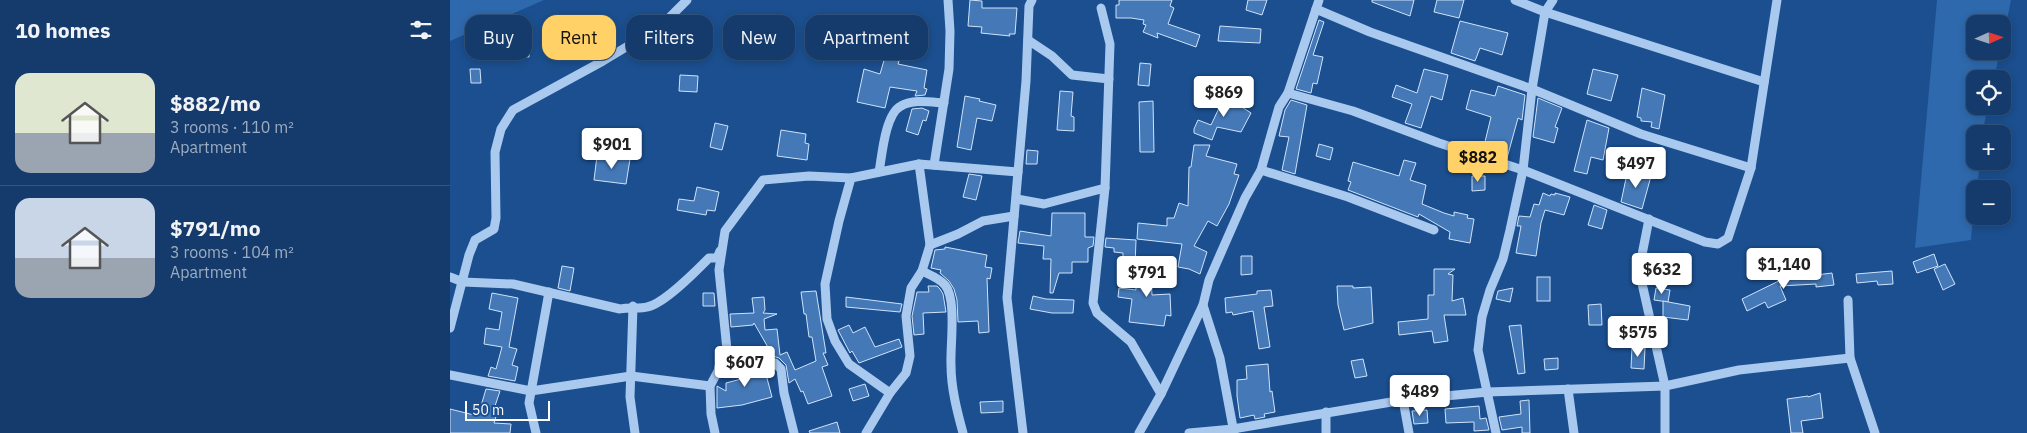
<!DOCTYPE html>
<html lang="en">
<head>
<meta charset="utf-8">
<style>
	:root { --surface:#143b6b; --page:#1d4271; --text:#f1f3f6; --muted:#9dadc1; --line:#33557e; --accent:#ffd166 }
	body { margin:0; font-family:"IBM Plex Sans",sans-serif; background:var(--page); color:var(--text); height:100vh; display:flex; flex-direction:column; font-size:19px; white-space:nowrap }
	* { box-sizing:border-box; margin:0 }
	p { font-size:16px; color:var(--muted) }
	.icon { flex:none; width:28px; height:28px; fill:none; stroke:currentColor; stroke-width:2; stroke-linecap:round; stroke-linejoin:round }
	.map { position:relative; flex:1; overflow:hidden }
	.side { display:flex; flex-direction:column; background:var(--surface); width:450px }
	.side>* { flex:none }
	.guide { position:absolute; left:15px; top:15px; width:475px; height:45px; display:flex; gap:10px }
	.needle { width:32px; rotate:87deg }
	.tools { position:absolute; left:1516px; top:15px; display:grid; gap:10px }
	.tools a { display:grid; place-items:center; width:45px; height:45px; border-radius:10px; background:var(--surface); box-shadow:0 2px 8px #0003,0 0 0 1px var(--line); font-size:25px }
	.scale { position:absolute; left:15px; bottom:12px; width:85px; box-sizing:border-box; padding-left:5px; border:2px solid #fff; border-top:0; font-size:14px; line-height:18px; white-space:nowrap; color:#fff; -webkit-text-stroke:4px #1b4f8f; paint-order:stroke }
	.price { position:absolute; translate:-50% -42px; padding:0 11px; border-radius:5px; background:#fff; color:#222; font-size:16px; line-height:32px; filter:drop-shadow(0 1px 2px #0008) }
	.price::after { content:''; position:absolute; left:50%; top:30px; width:15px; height:11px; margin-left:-8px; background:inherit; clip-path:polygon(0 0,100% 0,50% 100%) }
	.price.on { background:var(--accent); color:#111 }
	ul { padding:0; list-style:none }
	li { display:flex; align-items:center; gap:15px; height:125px; padding:0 15px }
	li+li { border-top:1px solid var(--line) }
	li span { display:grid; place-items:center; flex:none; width:140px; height:100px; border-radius:15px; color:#555 }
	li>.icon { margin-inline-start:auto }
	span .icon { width:60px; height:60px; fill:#fffc; stroke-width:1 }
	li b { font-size:21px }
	h2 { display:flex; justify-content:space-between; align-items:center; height:60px; padding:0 15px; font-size:21px }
	.pill { padding:0 18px; border-radius:15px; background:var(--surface); box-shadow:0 2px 8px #0003,0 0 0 1px var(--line); font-size:18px; line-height:45px }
	.pill.on { background:var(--accent); color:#111 }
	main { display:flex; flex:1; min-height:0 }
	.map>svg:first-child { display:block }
	.green { fill:#2e69ad }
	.building { fill:#4478b7; stroke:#cfe3fa }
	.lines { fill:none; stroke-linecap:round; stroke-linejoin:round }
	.minor { stroke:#a9c9ee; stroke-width:9 }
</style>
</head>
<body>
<main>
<section class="side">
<h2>10 homes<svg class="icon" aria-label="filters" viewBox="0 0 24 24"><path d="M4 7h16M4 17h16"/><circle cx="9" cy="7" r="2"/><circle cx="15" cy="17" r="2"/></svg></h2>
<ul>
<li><span style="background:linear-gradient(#dfe7d0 60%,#9aa5b1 0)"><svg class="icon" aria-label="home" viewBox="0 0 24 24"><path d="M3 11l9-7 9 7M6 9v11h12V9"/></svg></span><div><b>$882/mo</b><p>3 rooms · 110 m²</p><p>Apartment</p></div></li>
<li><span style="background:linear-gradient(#c9d6e8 60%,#9aa5b1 0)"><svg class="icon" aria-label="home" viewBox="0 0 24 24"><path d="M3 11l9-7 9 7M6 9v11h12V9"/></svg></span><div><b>$791/mo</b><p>3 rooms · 104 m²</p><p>Apartment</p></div></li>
</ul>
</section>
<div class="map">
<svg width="1577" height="433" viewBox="0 0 1577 433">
	<rect width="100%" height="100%" fill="#1b4f8f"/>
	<g class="green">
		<path d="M0,0H94L0,41Z"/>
		<path d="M1487,0H1561L1553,40L1552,24H1525V51H1550L1544,79H1525V106H1538L1532,134H1525V161H1530L1527,189H1525L1521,240L1465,248Z"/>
	</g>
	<g class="building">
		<path d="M520,0L532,1V8H567L565,34H559L560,36L531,33L532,27L518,26Z"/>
		<path d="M669,0H722L720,6L724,8L718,24L750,35L746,47L707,33L708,38L693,32L696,25L693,24L694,20L681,18H666V5H669Z"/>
		<path d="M798,0H817L812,15L796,10Z"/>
		<path d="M922,0H964L960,16L922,2Z"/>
		<path d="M987,0H1014L1009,18L984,12Z"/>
		<path d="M869,20L874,22L863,55L873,57L867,84L863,83L861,93L846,89Z"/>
		<path d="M1010,21L1058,33L1052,55L1030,48L1025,61L1001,53Z"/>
		<path d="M282,26L306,32L302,48L298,47L297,49L290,48L289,54L276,51Z"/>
		<path d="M770,26L811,29L810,43L768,41Z"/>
		<path d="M47,42L80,46L79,57L46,55Z"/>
		<path d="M435,57L449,61L448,64L477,70L474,88L477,89L475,95L465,96L467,91L440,87L435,108L407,102L414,69L430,74Z"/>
		<path d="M690,63L701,64L699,86L688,85Z"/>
		<path d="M20,69H30L31,83H21Z"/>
		<path d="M974,69L998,75L992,100L981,96L971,128L955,123L962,104L942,97L946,85L967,93Z"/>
		<path d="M1143,69L1168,75L1161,101L1137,94Z"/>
		<path d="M230,75L248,76L247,92L229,91Z"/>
		<path d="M1048,86L1075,95L1072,120L1068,118L1057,158L1033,150L1041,117L1016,109L1021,90L1045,96Z"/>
		<path d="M1192,88L1215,95L1209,129L1201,127L1202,122L1191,121V118L1187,117Z"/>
		<path d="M610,91L623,92L621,116L624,117V131L607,130Z"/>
		<path d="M769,92L801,113L791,132L767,127L762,140L744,133V129L748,120L761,125L770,106L763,101Z"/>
		<path d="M515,96L530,99L529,101L546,105L542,121L527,118L521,150L507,147Z"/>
		<path d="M1088,98L1112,108L1105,127L1108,128L1104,143L1083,137Z"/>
		<path d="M841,100L857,105L845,174L832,170L839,137L829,136L835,110Z"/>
		<path d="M703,101L704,152H690L689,102Z"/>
		<path d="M472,108L479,111L476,121L473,120L468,135L456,131L462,109Z"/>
		<path d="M1137,120L1159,128L1153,160L1141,157L1137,174L1124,171Z"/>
		<path d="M265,123L278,126L272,150L260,147Z"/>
		<path d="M331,130L356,134L355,143L359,144L357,160L327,156Z"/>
		<path d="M869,144L883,148L880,160L866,156Z"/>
		<path d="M744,145H760L756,156L787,164L784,174L789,175L779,204L767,226L758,221L744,246L757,252L750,274L739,269L728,267L732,244L687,239L688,223L717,226V218H724L729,203L738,206L739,167H741Z"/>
		<path d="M577,150L588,151L587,164H576Z"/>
		<path d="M147,156L180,159L176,184L144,180Z"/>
		<path d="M954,160L966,163L960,180L976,185L972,204L994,213L1004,216V212L1018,215L1017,218L1024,219L1020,243L999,239L1000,232L969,214L968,217L898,190L901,182L898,181L903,162L949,176Z"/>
		<path d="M1178,169L1201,176L1192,209L1171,202Z"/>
		<path d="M519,174L532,176L526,200L513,197Z"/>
		<path d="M1022,176H1035V190L1022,191Z"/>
		<path d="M247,187L269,192L265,211L257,210L256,215L227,210L229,199L244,201Z"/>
		<path d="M1093,193L1100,196L1101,194L1105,195V193L1120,197L1114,215L1095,210L1091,223L1086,256L1066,253L1071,226H1067L1069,216L1080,217L1084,204L1089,205Z"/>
		<path d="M1144,205L1157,210L1152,229L1138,225Z"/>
		<path d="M602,213H635V237H644L643,246L638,248V262H622V273H609L603,293H600L601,259H593L594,246L568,243L570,231L601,236Z"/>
		<path d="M656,238L686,240L685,266H673V253L664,252V248L655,247Z"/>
		<path d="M495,247L537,255L535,267L542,268L540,279L537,278L539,332L529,333L528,321L508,322L507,300L504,289L499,281L490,273L491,270L481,268L485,250L495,249Z"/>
		<path d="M1484,254L1488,266L1467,273L1463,262Z"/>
		<path d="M791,256H802V274L791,275Z"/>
		<path d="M1495,264L1505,284L1493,290L1484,269Z"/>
		<path d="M112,266L124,268L120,291L108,288Z"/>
		<path d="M685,266H714V277L701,276L702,295L720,294L721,316L716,315L714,326L679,322L682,299L668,297L669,288L686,290Z"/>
		<path d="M984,269H1005L998,274L1003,275L1002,301L1013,298L1016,315H994L998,341L984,343L982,331L949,335L948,322L978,319V295H984Z"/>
		<path d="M1442,271L1443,284L1428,285L1427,281L1407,283L1406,274Z"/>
		<path d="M1382,273L1384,285L1366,287V284L1330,286L1336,300L1318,308L1315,302L1297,311L1292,299L1341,275H1350V277Z"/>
		<rect x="1087" y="277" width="13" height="24"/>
		<path d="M478,286H487L490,289L493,294L496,312L473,313L474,334L464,335L462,316L467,292H479Z"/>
		<path d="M887,286H903V288L921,287L923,323L894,330L888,305Z"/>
		<path d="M1063,288L1060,302L1046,299L1048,291Z"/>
		<path d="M1206,288L1220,290L1218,302L1204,300Z"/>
		<path d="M821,290L823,306L814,307L820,347L809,349L803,311L783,315L782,312L776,313L775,298L807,294V291Z"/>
		<path d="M366,291L376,353H373L378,365L372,367L382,396L358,404L353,391L351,392L345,379L339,383L336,365L329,358L323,356L304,323L303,325L281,327L280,314L304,313L302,298L314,297L315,310L313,313L327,314L314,319L315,330L327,329L330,355L337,352L345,370L366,361L362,337H359L356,314H354L351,292Z"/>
		<path d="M42,293L68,298L59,347L67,349L62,365L68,367L65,381L38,376L41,367L46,369L52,347L34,344L36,328L49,330L52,312L39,309Z"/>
		<path d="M253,293H264L265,306H253Z"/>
		<path d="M583,296L596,299L624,300L623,313H602L580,309Z"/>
		<path d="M396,297L452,304L450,312L396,307Z"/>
		<path d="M1213,301L1240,306L1238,320L1213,317Z"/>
		<path d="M1151,304L1152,325H1139L1138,305Z"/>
		<path d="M399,325L403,333L415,327L425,347L449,339L452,347L409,363L402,351L400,353L388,330Z"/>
		<path d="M1071,325L1075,373L1068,374L1059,326Z"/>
		<path d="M1182,347L1195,348L1194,369L1181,368Z"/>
		<path d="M1108,358V369L1095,370L1094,359Z"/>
		<path d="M913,359L917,376L905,378L901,361Z"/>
		<path d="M304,363L314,367L322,397L292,405L267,408V386L276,391V383L295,378L292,365Z"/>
		<path d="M818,364L820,392L822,391L825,412L814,414L815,417L805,419L804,415L790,418L787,396V380L797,379L796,366Z"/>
		<path d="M415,384L419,396L403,401L399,389Z"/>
		<path d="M36,389L50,391L44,409L48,410L44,423L61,424L60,433H0V409L28,416Z"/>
		<path d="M1370,393L1373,418L1351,421L1353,433H1341L1337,399L1358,396V397Z"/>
		<path d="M1079,400L1080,433H1072V427L1052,430L1049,417L1071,414L1070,401Z"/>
		<path d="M553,401V412L531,413L530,402Z"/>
		<path d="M1029,406L1030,419L1036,418L1039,430L1024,431V422L996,423L995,409Z"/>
		<path d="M977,410L978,423L964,424L962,411Z"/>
		<path d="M387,422L390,433H360L359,431Z"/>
	</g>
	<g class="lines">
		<g class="minor">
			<path d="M1065,0L1095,12L1314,82"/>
			<path d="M651,8L660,44L655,188"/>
			<path d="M866,9L920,32L1082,89L1191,134L1301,168"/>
			<path d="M578,40L602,56L622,75L659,79"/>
			<path d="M838,93L903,111L989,143L1073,170L1255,242L1268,244L1278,238L1301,168L1327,0"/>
			<path d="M469,164L480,245"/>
			<path d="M484,165L499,69L500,31L498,0"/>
			<path d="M811,170L898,197L984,230"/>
			<path d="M429,172C432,156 435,114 451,106C463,99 480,102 494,103"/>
			<path d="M568,172L557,298L573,433"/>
			<path d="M567,199L594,204L655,188L643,303L647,313L681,342L711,394"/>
			<path d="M1199,219L1189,270L1215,386V433"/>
			<path d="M472,271C480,275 489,278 495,285C507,299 500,346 501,365C501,388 507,411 513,433"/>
			<path d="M0,277L13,282L63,284L170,309C178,307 191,309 197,307C214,304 246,271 259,258H267L270,251"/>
			<path d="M1398,300L1400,358"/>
			<path d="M753,305L770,358L784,433"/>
			<path d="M183,306L180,397L185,433"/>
			<path d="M0,328L19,255L25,240L44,229L46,218L45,152L51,129L63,110L153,61L211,26L237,0"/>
			<path d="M277,350L302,354L310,360L325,363L331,369L334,393L344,433"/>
			<path d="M0,375L81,391L181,376L260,386"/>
			<path d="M1118,389L1124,433"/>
			<path d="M440,393L399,364L385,341L377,319L375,284L389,221L401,178L469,164L568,172L576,81L579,6L582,0"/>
			<path d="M953,400L959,433"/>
			<path d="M876,412V433"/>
			<path d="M86,433L79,403L99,292"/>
			<path d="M265,433L261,414L260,386L268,371L271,358L277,350L269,270L275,231L313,180L359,176L401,178"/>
			<path d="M416,433L440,393L456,373L460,356L456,316L461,288L472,271L480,245L508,234L533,221L564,216"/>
			<path d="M689,433L711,394L753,305L759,280L795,198L811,170L829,107L838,93L869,0"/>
			<path d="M739,433L783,429L953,400L1038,392L1215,386L1289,370L1400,358L1425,433"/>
			<path d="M1046,433L1028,350L1032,317L1040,290L1053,259L1060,230L1073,170L1082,89L1095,12L1103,0"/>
		</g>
	</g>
</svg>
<div class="tools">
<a><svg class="needle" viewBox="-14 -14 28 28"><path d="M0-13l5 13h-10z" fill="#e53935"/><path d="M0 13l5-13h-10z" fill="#9dadc1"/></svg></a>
<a><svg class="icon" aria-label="locate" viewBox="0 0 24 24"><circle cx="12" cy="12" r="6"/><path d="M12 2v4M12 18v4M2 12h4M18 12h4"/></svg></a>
<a>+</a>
<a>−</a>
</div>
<div class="scale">50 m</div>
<b class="price" style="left:774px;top:118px">$869</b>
<b class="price" style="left:162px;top:170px">$901</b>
<b class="price on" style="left:1028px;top:183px">$882</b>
<b class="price" style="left:1186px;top:189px">$497</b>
<b class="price" style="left:1334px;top:290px">$1,140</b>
<b class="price" style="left:1212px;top:295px">$632</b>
<b class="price" style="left:697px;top:298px">$791</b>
<b class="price" style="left:1188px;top:358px">$575</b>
<b class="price" style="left:295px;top:388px">$607</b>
<b class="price" style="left:970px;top:417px">$489</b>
<div class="guide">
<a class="pill">Buy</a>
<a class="pill on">Rent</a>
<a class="pill">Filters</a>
<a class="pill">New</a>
<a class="pill">Apartment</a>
</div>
</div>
</main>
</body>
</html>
